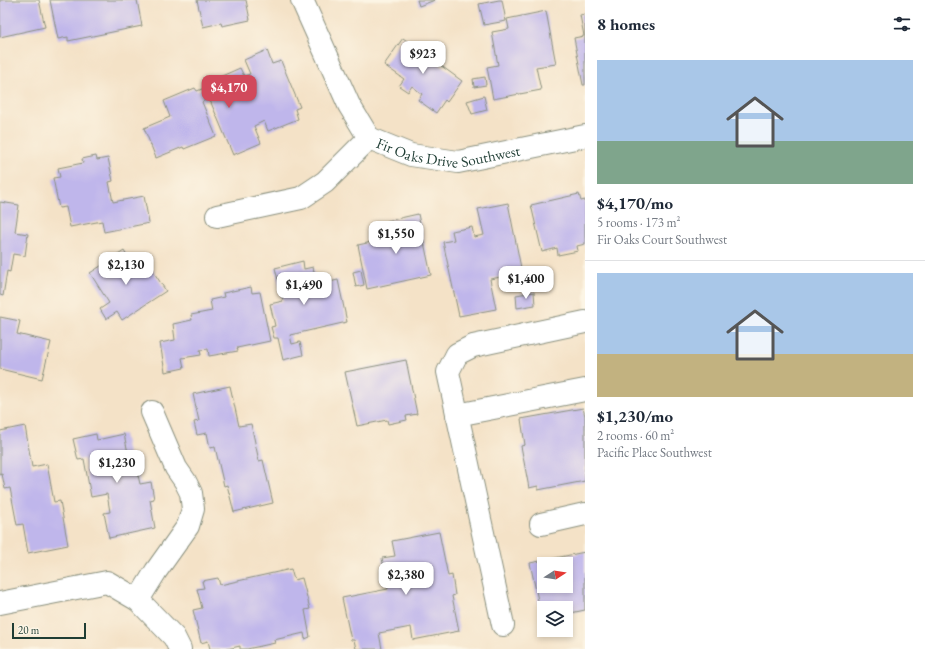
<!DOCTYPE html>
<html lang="en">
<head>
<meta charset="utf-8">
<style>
	:root { --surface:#fff; --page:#f6f6f7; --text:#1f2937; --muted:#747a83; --line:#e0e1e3; --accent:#d1495b }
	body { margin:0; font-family:"EB Garamond",serif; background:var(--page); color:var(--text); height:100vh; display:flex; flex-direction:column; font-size:15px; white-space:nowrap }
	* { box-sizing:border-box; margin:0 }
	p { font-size:13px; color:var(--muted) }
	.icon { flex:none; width:22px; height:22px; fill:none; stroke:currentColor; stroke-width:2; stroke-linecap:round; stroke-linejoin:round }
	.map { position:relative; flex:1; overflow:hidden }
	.details { display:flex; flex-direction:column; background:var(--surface); width:340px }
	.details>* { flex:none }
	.needle { width:26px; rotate:78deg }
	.tools { position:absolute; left:537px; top:557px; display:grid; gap:8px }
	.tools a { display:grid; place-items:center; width:36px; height:36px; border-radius:0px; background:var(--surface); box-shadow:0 2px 6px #0003; font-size:20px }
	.scale { position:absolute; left:12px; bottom:10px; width:74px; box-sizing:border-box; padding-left:4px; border:2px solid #1f3d34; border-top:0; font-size:11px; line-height:14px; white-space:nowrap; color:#1f3d34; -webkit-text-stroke:3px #fcf5e5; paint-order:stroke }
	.price { position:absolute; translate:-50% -34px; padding:0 9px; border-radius:8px; background:#fff; color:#222; font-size:13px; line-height:26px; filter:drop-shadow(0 1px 2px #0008) }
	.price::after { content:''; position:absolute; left:50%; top:24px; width:12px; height:9px; margin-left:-6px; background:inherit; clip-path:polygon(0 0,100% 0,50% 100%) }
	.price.on { background:var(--accent); color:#fff }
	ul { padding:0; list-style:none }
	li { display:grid; align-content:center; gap:8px; height:212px; padding:0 12px }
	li+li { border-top:1px solid var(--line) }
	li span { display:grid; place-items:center; height:124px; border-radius:0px; color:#555 }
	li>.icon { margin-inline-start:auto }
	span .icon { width:72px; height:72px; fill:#fffc; stroke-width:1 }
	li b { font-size:17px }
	h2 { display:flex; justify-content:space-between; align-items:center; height:48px; padding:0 12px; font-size:17px }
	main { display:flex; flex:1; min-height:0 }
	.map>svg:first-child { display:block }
	.building { fill:#bfb6eb; fill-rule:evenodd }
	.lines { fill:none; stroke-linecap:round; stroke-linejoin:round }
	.minor-casing { stroke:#8a907e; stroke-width:24 }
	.minor { stroke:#fff; stroke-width:22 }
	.labels { text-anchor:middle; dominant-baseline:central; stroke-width:4; stroke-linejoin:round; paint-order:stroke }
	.street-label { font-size:15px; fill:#1f3d34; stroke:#fcf5e5 }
</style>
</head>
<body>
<main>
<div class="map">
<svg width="585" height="649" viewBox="0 0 585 649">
	<rect width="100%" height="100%" fill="#fcf5e5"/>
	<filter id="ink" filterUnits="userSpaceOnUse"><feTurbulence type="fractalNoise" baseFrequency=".025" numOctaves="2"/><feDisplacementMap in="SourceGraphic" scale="8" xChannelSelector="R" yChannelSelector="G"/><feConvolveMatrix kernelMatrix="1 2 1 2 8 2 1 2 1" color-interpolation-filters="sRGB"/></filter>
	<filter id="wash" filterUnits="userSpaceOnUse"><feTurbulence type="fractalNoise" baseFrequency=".012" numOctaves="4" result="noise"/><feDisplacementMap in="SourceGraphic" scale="16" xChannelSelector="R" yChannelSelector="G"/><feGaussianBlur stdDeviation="0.9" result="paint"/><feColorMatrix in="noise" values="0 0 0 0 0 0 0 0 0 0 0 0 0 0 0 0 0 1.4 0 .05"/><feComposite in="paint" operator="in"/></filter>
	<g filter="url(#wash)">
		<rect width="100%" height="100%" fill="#f4e2c7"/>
		<g id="blocks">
			<g class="building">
				<path d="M0,0H39L45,27L0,37Z"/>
				<path d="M50,0H137L142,26L68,41V37L58,39Z"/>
				<path d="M197,0H246L250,20L222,26L221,23L203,27Z"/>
				<path d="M417,0H435L419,6Z"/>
				<path d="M499,0H502L506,21L484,25L479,4Z"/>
				<path d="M546,11L556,64L536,67L541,90L493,99L487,67L498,65L492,32L509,29L507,19Z"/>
				<path d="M585,14V85H583L574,38L584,36L580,15Z"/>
				<path d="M403,38L462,81L447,102L445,100L436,113L418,100L422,94L412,86L408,92L399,86L404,79L384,65Z"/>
				<path d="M267,50L272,64L281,61L300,107L295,109L298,119L268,131L264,121L254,126L261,143L233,155L209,98L202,102L216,136L184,149L183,147L156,158L144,128L170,117L164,101L195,88L197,91L217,83L215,79L240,68L244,76L250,74L244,60Z"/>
				<path d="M485,77L486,85L474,87L473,79Z"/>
				<path d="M484,96L487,110L472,114L467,101Z"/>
				<path d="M96,156L97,160L108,158L113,181L109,182L113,202L144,196L149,223L104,232L102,221L70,227L66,207L59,208L53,178L60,177L58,168L83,163L82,159Z"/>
				<path d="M579,194L581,201L585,200V244L577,246L578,251L558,255L557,248L542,252L531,205Z"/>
				<path d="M0,202L19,205L15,232L28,234L25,256L13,254L10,272L7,271L3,296L0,295Z"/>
				<path d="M508,203L522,273L490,279L496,309L459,316L443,242L454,240L452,231L472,227L474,237L484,235L478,209Z"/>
				<path d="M418,214L431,275L367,289L358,245L390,238L387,221Z"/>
				<path d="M124,251L137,273L149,265L166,291L122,320L117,312L106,319L100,309L109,303L90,273Z"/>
				<path d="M303,261L304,269L313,267L317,285L338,280L347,322L290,335L292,344L300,342L303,355L283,360L278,338H274L271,327L275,326L270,304L283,301L275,268Z"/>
				<path d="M361,270L364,285L356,287L353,272Z"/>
				<path d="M251,287L252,293L260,292L270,341L237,348L238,351L209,356L208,349L200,350L201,355L182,358L184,368L165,372L160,343L175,340L173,324L192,320L191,315L212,311L210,300L224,297L223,293Z"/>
				<path d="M534,292L535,305L517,308L516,295Z"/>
				<path d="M0,317L20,321L17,334L51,342L42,379L0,369Z"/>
				<path d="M406,360L417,414L406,416L407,420L388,424L387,420L357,426L345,372Z"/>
				<path d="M230,386L239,426L251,424L259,461L263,460L273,503L234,512L227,485L224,486L215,447L210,448L207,433L197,435L194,422L199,421L193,394Z"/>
				<path d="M583,408L585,416V481L538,490V486L529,488L521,446L525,445L521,419Z"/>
				<path d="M25,426L32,467L47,464L54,502L60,501L68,545L28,553L23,524L17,525L10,488L5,489L2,474L0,475V431Z"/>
				<path d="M96,434L97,440L124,434L132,472L137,471L140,484L151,482L154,499L150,500L155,528L109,538L104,513L110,512L107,494L91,497L84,459L78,460L73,439Z"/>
				<path d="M439,532L448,576L452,575L455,595L452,596L459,631L413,640L411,627L379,633L382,649H356L354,640H351L342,598L388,589L382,558L395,556L392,541Z"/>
				<path d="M585,552V610L566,614V608H544V618L542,619L530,563ZM544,564H566V586H544Z"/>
				<path d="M291,569L294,580L302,578L310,609L305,610L310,637L305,639L304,633L274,640L275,643L247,649H240V646L227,649H210L208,641L201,643L193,610L202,608L197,589L204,588L202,581L218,578L220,585Z"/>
			</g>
		</g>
	</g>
	<g filter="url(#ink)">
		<use href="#blocks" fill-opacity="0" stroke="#8a907e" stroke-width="1"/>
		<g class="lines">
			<g class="minor-casing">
				<g id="minor">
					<path id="s1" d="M302,0L349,105L369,138L411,155L458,162L585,136"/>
					<path d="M217,216L301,198L325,182L369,138"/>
					<path d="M457,415L585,390"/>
					<path d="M541,524L585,514"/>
					<path d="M138,600L156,571L188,526L193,509L191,493L185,481L176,468L152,412"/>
					<path d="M0,603L107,582L138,600L174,637L180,649"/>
					<path d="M503,625L448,372L457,354L473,346L585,322"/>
				</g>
			</g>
			<use href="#minor" class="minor"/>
		</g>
	</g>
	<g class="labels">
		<g class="street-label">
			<text stroke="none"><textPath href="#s1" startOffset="236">Fir Oaks Drive Southwest</textPath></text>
		</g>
	</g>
</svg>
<div class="tools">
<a><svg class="needle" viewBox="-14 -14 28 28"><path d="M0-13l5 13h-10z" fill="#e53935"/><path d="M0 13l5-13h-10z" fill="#747a83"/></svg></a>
<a><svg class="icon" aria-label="layers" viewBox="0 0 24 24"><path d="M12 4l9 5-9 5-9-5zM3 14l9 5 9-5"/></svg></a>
</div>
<div class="scale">20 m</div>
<b class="price" style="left:423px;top:75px">$923</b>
<b class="price on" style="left:229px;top:109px">$4,170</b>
<b class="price" style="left:396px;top:255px">$1,550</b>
<b class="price" style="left:126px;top:286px">$2,130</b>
<b class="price" style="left:526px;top:300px">$1,400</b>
<b class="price" style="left:304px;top:306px">$1,490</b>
<b class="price" style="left:117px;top:484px">$1,230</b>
<b class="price" style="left:406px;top:596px">$2,380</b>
</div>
<section class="details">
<h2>8 homes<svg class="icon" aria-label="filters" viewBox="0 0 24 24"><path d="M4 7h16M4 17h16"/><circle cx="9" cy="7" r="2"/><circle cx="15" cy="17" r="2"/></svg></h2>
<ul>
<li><span style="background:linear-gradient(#a9c7e8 65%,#7fa58c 0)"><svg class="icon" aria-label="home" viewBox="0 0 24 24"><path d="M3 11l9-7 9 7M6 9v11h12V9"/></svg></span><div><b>$4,170/mo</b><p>5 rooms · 173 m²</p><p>Fir Oaks Court Southwest</p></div></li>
<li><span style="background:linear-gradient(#a9c7e8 65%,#c2b280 0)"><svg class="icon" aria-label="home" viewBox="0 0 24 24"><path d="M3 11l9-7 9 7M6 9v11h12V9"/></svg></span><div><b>$1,230/mo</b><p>2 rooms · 60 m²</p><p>Pacific Place Southwest</p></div></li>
</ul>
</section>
</main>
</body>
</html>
